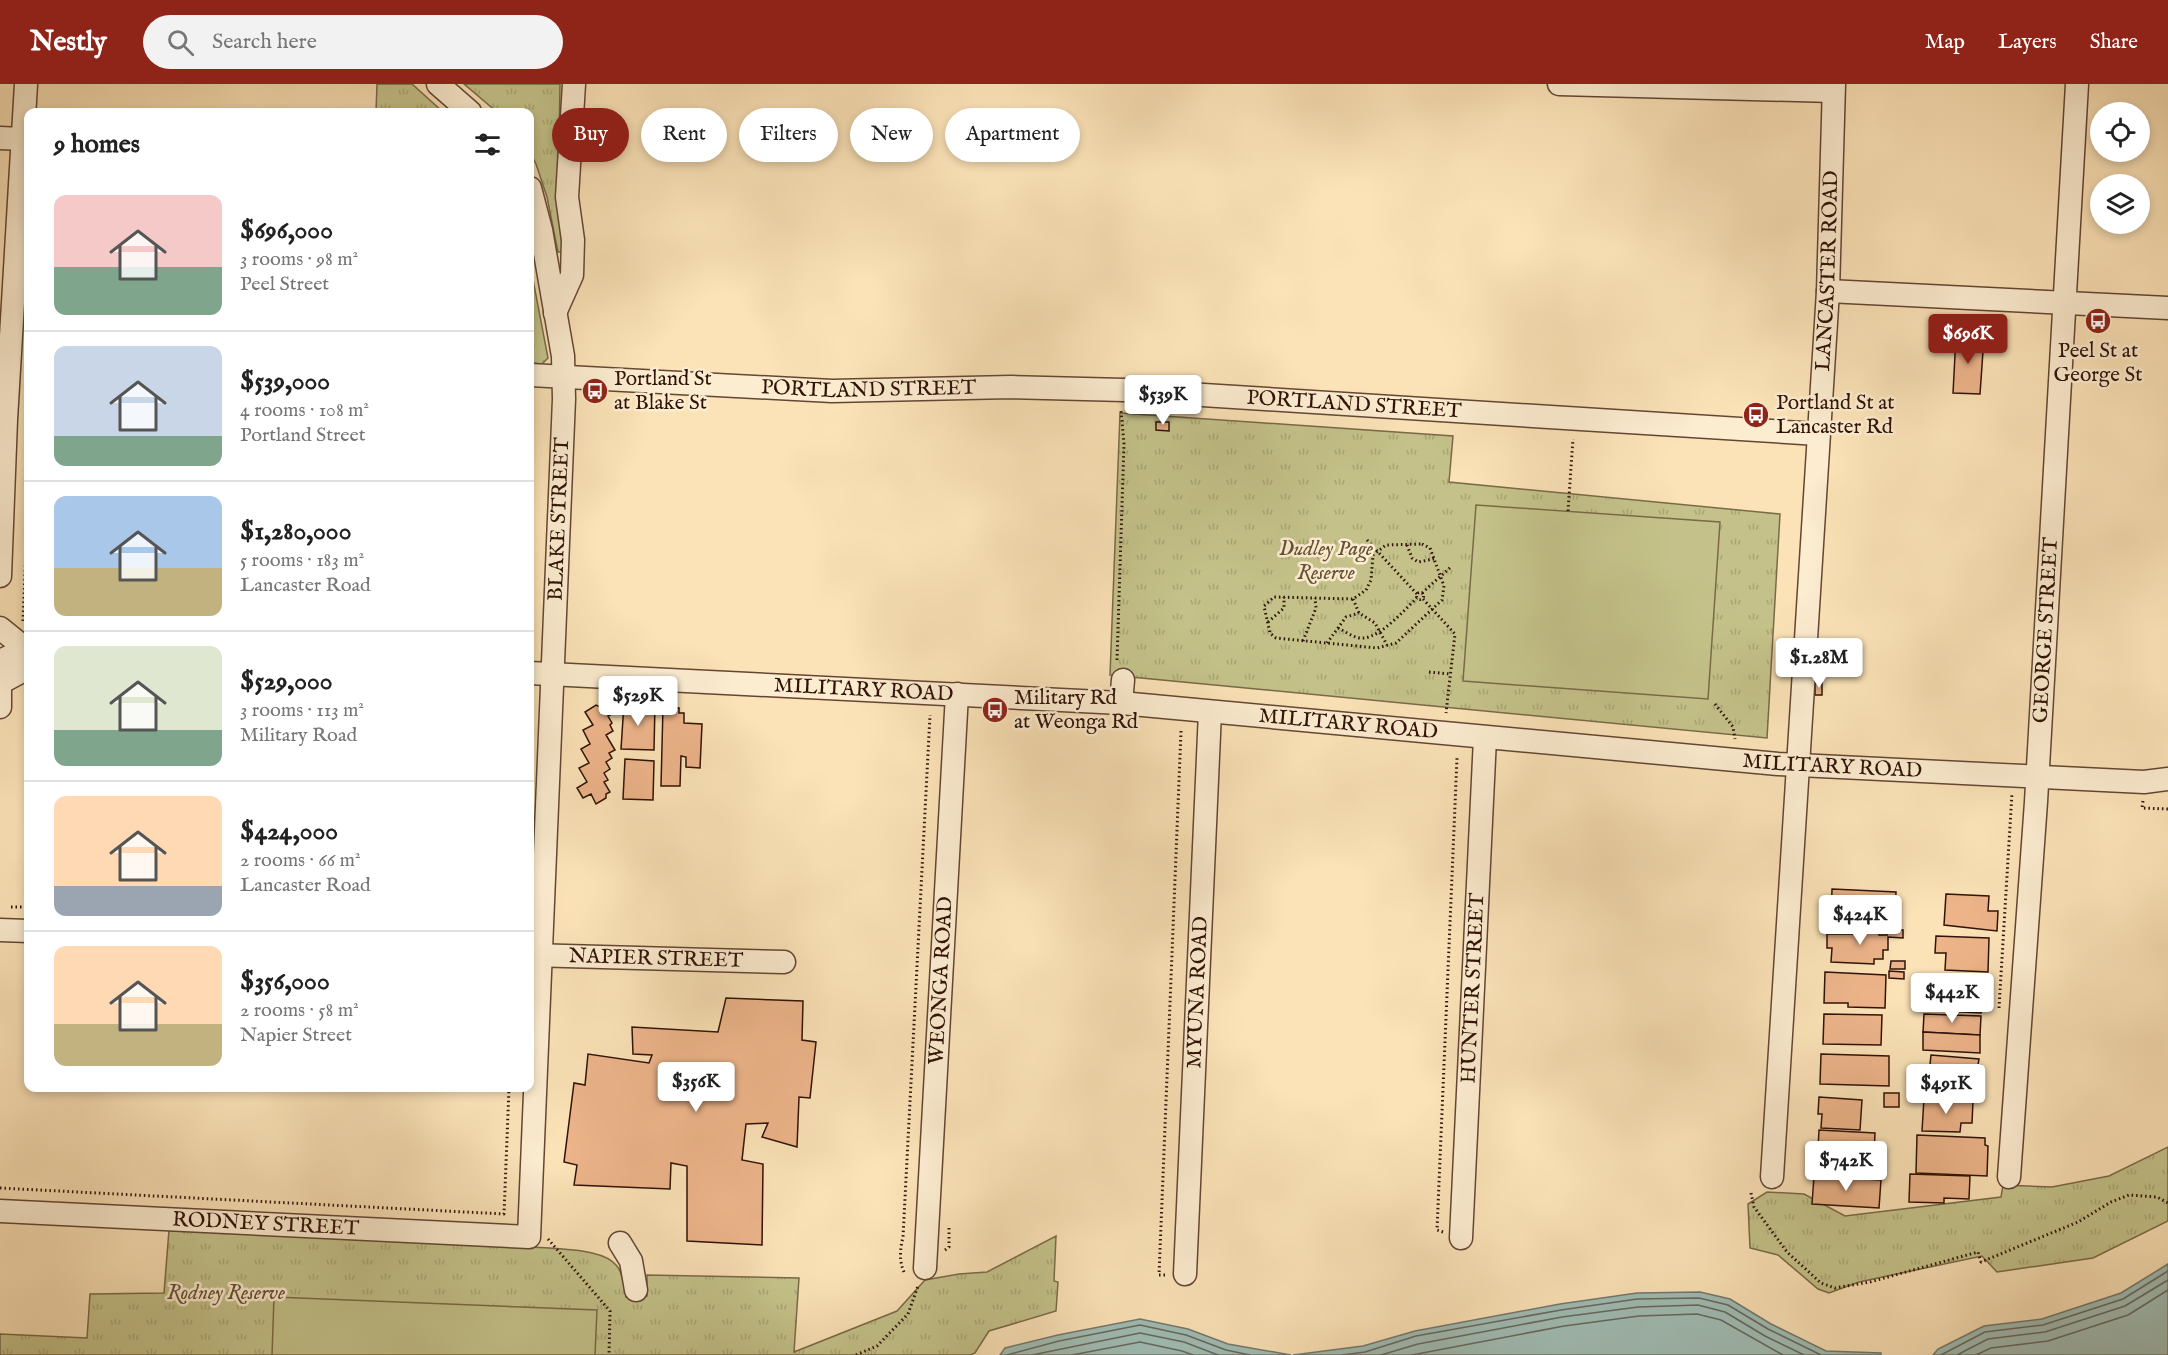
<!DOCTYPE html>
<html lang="en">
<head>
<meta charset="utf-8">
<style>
	:root { --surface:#fff; --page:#f2f2f2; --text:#222; --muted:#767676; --line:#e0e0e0; --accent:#8f2418 }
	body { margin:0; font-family:"IM FELL English",serif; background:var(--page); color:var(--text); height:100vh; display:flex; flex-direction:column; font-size:22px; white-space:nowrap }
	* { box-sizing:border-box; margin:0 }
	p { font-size:20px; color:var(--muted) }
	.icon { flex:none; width:33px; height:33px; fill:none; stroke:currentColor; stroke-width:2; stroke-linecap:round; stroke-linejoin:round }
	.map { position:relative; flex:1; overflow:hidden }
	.panel { position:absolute; left:24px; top:24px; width:510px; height:984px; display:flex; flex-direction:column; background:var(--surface); border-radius:12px; box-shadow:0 3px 9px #0003 }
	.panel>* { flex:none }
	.guide { position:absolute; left:552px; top:24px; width:570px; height:54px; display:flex; gap:12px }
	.tools { position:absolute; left:2090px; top:18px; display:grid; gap:12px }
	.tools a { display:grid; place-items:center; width:60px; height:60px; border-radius:50%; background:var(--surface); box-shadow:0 3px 9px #0003; font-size:30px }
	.price { position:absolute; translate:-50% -51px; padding:0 14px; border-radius:6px; background:#fff; color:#222; font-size:20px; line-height:39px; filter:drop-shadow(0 2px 3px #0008) }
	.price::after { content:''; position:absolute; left:50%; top:36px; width:18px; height:14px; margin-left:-9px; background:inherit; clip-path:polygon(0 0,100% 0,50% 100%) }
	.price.active { background:var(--accent); color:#fff }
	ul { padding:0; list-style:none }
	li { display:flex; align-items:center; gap:18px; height:150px; padding:0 30px }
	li+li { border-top:2px solid var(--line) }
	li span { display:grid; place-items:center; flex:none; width:168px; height:120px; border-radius:12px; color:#555 }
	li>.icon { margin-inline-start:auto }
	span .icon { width:72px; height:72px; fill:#fffc; stroke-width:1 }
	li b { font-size:26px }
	h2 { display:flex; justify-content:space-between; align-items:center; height:72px; padding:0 30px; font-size:26px }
	.pill { padding:0 21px; border-radius:27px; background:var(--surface); box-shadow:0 3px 9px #0003; font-size:21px; line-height:54px }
	.pill.active { background:var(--accent); color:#fff }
	header { display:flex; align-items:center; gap:36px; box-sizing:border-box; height:84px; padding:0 30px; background:var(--accent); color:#fff }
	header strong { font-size:28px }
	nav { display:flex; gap:33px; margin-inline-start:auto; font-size:21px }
	.search { width:420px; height:54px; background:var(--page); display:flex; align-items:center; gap:15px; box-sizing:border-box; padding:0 21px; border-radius:33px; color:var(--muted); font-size:22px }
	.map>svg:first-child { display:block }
	.grass { fill:url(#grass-tufts); stroke:#7a6a48; stroke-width:1.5 }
	.pitch { fill:#c4c28a; stroke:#7a6a48; stroke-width:1.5 }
	.water { fill:#a0bdb5; stroke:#73796f; stroke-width:1.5 }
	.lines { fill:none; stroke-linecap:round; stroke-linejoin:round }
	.shore { stroke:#68685e; stroke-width:1.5 }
	.building { fill:#edb48a; stroke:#301207; stroke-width:1.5 }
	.minor-casing { stroke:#634633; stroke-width:25 }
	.path { stroke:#301207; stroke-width:3; stroke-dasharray:1.5 3; stroke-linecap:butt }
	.minor { stroke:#fcecd0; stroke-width:22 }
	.labels { text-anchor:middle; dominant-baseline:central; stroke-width:5; stroke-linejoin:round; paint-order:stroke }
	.street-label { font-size:21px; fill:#301207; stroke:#fcecd0 }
	.poi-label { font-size:21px; fill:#301207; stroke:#fcecd0; text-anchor:start }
	.park-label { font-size:21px; font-style:italic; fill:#645035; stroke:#fcecd0 }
</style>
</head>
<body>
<header>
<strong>Nestly</strong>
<div class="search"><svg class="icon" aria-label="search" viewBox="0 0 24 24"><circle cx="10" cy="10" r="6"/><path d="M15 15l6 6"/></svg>Search here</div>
<nav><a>Map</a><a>Layers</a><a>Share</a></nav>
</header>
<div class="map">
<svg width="2168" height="1271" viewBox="0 0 2168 1271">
	<defs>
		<pattern id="grass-tufts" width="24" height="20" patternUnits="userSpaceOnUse" patternTransform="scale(1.5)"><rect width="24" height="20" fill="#c4c28a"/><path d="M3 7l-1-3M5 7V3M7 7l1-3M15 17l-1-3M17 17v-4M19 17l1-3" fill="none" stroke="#a9a676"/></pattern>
	</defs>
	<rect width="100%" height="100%" fill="#fbe2b7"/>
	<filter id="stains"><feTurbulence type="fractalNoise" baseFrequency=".00333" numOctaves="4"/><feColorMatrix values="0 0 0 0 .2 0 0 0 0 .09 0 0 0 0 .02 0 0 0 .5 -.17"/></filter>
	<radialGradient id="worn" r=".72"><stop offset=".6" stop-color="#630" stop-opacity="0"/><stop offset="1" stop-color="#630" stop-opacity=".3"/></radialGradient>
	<g class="grass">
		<path d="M377,0H412L443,28H376Z"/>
		<path d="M464,0H560L558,118L566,168H558L547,113L536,80L530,68V28H497Z"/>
		<path d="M530,180L548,274L542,280L530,279Z"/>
		<path d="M1120,329L1453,352L1449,398L1780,430L1767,654L1110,591Z"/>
		<path d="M2168,1063V1137L2093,1174L1997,1188L1982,1172L1859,1198L1829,1209L1818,1205L1778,1171L1750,1164L1748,1120L1767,1108L1804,1110L1845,1132L2001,1113L2003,1101L2052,1103L2109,1092Z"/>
		<path d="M169,1146L550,1164C569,1166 605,1166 617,1182C624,1191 624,1203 626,1213L647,1212V1191L799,1194L794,1268L897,1227L925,1196L959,1190L987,1188L1056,1152L1054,1197L1058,1198L1056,1227L989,1247L975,1269L970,1271H0V1250L87,1254L90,1210L164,1209Z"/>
	</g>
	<g class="pitch">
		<path d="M1476,421L1720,438L1708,615L1463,597Z"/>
		<path d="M274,1213L597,1226L595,1271H272Z"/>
	</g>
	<g class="water">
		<path d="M2168,1180V1271H1933L1938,1265L1984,1242L2042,1235L2121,1209Z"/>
		<path d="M1700,1208L1730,1215L1771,1240L1826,1267L1881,1269V1271H1293L1363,1262L1415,1247L1560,1220L1637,1209Z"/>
		<path d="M1140,1235L1188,1245L1228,1260L1291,1271H1000L1005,1264L1058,1251Z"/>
	</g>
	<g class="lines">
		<g class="shore">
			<path d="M1007,1271L1059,1257L1140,1241L1186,1251L1226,1266L1250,1271"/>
			<path d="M1032,1271L1140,1249L1184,1258L1218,1271"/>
			<path d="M1072,1271L1140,1258L1182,1267L1193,1271"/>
			<path d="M1342,1271L1365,1268L1416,1252L1561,1226L1637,1215L1699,1214L1728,1221L1768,1245L1821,1271"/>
			<path d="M1381,1271L1418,1260L1562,1233L1638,1223L1698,1221L1725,1228L1765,1252L1804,1271"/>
			<path d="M1412,1271L1564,1242L1639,1232L1697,1230L1721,1236L1783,1271"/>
			<path d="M1941,1271L1985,1248L2043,1241L2123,1215L2168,1187"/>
			<path d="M1957,1271L1988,1255L2045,1248L2125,1222L2168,1196"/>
			<path d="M1976,1271L1991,1264L2048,1257L2128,1231L2168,1206"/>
		</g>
	</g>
	<g class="building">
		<path d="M1956,252L1984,253L1980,310L1953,309Z"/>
		<path d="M1156,338H1169V347L1156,346Z"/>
		<rect x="1815" y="599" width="7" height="12"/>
		<path d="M608,619L614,629L608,632L612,639L610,641L613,647L606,651L615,666L609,669L612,674L606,678L610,685L604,689L608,696L604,698L610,708L606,710V714L596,720L591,710L583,714L577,704L587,698L579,684L589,679L581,665L590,660L583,646L593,641L585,628L596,621L600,623Z"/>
		<path d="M624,619L655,620L654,666L621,665Z"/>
		<path d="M663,623L679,624V629H684V639L702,640L700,684L686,683V673L681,672L680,702H661Z"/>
		<path d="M625,675L654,677L653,716L623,715Z"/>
		<path d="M1832,805L1896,808L1894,844L1831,841Z"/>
		<path d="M1946,810L1989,812L1988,827H1998L1997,847L1944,841Z"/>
		<path d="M1854,845L1879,846V851H1887V845L1903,846V854L1888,853V866H1883V875H1874V880L1831,878L1832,864H1827V850H1854Z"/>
		<path d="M1936,852L1989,854L1988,888L1945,886L1946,869H1935Z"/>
		<path d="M1891,877H1905V885H1890Z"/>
		<path d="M1889,887L1904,888V895L1889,894Z"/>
		<path d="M1825,888L1886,891L1885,924L1848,923V919H1824Z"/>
		<path d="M1925,890L1982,892V901L1985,902L1984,919H1981V929L1924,926Z"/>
		<path d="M726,914L803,917L802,956L816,958L810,1014L799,1013L797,1063L762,1053L768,1039L746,1040L742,1076L763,1080L762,1161L687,1157V1082L671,1079L670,1105L574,1101L577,1081L564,1078L574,999L585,1001L588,970L649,979L652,971L633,970L632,943L718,948Z"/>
		<path d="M1824,930L1882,931L1881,961L1823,960Z"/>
		<path d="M1924,930L1981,932L1980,951L1923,948Z"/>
		<path d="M1923,948L1980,951V969L1923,966Z"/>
		<path d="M1821,970L1889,972V1002L1820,1000Z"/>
		<path d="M1931,971L1979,975L1978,981H1981L1980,1002H1978L1977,1011L1924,1006L1925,990H1929Z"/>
		<rect x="1884" y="1009" width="15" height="14"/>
		<path d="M1819,1013L1862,1016L1860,1046L1821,1044L1822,1030H1818Z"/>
		<path d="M1924,1014L1973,1017L1972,1039H1961L1960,1048L1922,1047Z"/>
		<path d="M1819,1046L1875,1049L1873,1089L1817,1085Z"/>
		<path d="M1917,1051L1985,1054V1061L1988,1062L1987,1092L1916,1089Z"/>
		<path d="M1910,1090L1970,1092L1969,1115L1944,1114V1119L1909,1118Z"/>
		<path d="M1814,1092L1881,1096L1879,1124L1812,1120Z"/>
	</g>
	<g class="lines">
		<g class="minor-casing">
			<g id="minor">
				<path d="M438,0L470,28"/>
				<path d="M1559,0L1833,7"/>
				<path d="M0,54L23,55"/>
				<path d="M1828,207L2168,224"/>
				<path d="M555,229L572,191L573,156L567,113L574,0"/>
				<path id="s1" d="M530,291L832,307L1011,303L1124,306L1818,350"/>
				<path d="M0,492L6,336L26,0"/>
				<path d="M0,544L26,565"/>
				<path d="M0,577L28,564"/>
				<path id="s2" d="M530,589L1121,619L1778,680L2144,698L2168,695"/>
				<path d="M0,599L28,584"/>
				<path d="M1121,619L1123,596"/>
				<path d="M0,623V599"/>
				<path d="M0,846L28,847"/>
				<path id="s3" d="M530,871L784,878"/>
				<path id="s4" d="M1772,1093L1828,207L1834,0"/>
				<path id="s5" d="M2009,1093L2036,718L2077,0"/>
				<path id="s6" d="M0,1127L529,1153L564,315L563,272L541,146L530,104"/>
				<path id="s7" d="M1461,1154L1485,654"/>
				<path d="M620,1159L631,1177L636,1206"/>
				<path id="s8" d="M925,1184L957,610"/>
				<path id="s9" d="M1185,1190L1210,628"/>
			</g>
		</g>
		<g class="path">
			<path d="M1568,427L1573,355"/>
			<path d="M1367,456L1417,510"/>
			<path d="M1422,460L1430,464L1444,502L1442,516L1396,559L1377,564L1276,554L1270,549L1264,522L1274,513L1353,515L1366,506L1371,496L1373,471L1386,461Z"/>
			<path d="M1407,461L1412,474L1418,478L1434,475"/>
			<circle cx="1420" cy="512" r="3.5"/>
			<path d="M1422,509L1451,483"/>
			<path d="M1353,515L1359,529L1375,539L1387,561"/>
			<path d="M1423,515L1455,550L1446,629"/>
			<path d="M23,537L28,417"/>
			<path d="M1268,538L1284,524V513"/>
			<path d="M1338,544C1346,548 1355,555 1364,554C1382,552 1404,526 1417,514"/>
			<path d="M1303,557L1316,524L1315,514"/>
			<path d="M1327,559L1346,533L1359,529"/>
			<path d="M1117,576L1124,360L1121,326"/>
			<path d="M1429,588L1450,590"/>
			<path d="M1715,620L1733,643L1735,655"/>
			<path d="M2143,717L2142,724L2168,725"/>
			<path d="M11,823H28"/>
			<path d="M1999,924L2012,709"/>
			<path d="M0,1104L504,1130L509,1004"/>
			<path d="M1751,1109L1754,1123L1787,1168L1821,1199L1835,1204L1870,1198L1978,1168L1981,1178L2078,1138L2111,1118L2129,1111L2157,1113L2168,1119"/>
			<path d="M1443,1148L1437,1146L1457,674"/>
			<path d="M548,1155L610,1227L609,1271"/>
			<path d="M945,1166L949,1163V1141"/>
			<path d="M904,1188C899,1177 900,1165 903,1153L930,631"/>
			<path d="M1165,1191H1159L1181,647"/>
			<path d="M856,1271L877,1262L908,1230L918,1202"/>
		</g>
		<use href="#minor" class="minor"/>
	</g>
	<defs>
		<g id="bus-disc" transform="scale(1.35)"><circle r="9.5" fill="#8f2418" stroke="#fcecd0"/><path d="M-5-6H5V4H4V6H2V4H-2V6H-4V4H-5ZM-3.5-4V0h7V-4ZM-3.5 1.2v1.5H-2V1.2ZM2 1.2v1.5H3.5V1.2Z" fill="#fff"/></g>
	</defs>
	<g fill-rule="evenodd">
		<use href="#bus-disc" x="2098" y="237"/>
		<use href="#bus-disc" x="595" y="307"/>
		<use href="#bus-disc" x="1756" y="331"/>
		<use href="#bus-disc" x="995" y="626"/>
	</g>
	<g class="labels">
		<g class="street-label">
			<text stroke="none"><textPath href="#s4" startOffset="908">LANCASTER ROAD</textPath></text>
			<text stroke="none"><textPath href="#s1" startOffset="339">PORTLAND STREET</textPath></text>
			<text stroke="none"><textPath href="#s1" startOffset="825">PORTLAND STREET</textPath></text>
			<text stroke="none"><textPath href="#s6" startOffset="1248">BLAKE STREET</textPath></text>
			<text stroke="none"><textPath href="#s5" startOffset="548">GEORGE STREET</textPath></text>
			<text stroke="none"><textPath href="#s2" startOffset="334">MILITARY ROAD</textPath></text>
			<text stroke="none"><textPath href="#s2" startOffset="820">MILITARY ROAD</textPath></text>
			<text stroke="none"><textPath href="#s2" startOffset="1306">MILITARY ROAD</textPath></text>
			<text stroke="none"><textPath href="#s3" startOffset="126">NAPIER STREET</textPath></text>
			<text stroke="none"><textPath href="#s8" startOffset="288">WEONGA ROAD</textPath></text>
			<text stroke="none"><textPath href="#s7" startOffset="250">HUNTER STREET</textPath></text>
			<text stroke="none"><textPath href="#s9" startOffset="282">MYUNA ROAD</textPath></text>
			<text stroke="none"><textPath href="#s6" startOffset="266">RODNEY STREET</textPath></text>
		</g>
		<g class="poi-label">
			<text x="2098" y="267" text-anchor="middle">Peel St at<tspan x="2098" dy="24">George St</tspan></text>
			<text x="614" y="295">Portland St<tspan x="614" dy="24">at Blake St</tspan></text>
			<text x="1776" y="319">Portland St at<tspan x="1776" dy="24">Lancaster Rd</tspan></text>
			<text x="1014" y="614">Military Rd<tspan x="1014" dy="24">at Weonga Rd</tspan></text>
		</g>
		<g class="park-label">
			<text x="1326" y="465">Dudley Page<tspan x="1326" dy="24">Reserve</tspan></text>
			<text x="226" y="1209">Rodney Reserve</text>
		</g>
	</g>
	<rect width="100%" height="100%" filter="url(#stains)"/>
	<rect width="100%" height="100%" fill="url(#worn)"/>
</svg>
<div class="tools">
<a><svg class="icon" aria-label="locate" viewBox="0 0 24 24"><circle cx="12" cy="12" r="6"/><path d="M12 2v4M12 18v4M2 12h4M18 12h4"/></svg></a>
<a><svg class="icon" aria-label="layers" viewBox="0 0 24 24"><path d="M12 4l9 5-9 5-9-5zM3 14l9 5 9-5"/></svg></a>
</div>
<b class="price active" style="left:1968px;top:281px">$696K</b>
<b class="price" style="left:1163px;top:342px">$539K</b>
<b class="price" style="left:1819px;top:605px">$1.28M</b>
<b class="price" style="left:638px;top:643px">$529K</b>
<b class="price" style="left:1860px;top:862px">$424K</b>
<b class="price" style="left:1952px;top:940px">$442K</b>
<b class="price" style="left:696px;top:1029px">$356K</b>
<b class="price" style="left:1946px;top:1031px">$491K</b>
<b class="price" style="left:1846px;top:1108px">$742K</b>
<div class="guide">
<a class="pill active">Buy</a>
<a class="pill">Rent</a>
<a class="pill">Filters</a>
<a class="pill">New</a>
<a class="pill">Apartment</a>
</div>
<section class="panel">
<h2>9 homes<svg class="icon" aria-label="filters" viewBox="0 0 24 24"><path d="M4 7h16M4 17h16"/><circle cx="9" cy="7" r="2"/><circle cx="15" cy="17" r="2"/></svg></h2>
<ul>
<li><span style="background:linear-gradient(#f6c9c9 60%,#7fa58c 0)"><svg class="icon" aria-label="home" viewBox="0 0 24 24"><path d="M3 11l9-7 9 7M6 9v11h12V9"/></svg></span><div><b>$696,000</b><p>3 rooms · 98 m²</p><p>Peel Street</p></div></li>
<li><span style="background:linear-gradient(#c9d6e8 75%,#7fa58c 0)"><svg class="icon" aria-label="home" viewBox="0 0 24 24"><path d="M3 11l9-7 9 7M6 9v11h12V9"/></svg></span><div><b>$539,000</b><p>4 rooms · 108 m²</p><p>Portland Street</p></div></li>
<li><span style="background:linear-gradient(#a9c7e8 60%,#c2b280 0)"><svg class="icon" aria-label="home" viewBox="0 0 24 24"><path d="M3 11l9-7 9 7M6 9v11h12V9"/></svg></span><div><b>$1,280,000</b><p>5 rooms · 183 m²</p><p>Lancaster Road</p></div></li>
<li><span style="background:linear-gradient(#dfe7d0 70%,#7fa58c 0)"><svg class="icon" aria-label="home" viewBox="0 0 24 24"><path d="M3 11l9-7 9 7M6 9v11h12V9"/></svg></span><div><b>$529,000</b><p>3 rooms · 113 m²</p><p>Military Road</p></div></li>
<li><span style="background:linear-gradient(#ffd9b3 75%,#9aa5b1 0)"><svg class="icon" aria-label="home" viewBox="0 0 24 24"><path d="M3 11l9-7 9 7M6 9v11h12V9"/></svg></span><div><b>$424,000</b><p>2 rooms · 66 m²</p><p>Lancaster Road</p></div></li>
<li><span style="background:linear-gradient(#ffd9b3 65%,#c2b280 0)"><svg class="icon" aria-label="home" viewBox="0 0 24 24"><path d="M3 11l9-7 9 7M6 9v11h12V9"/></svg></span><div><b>$356,000</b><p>2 rooms · 58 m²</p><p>Napier Street</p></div></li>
</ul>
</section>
</div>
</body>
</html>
